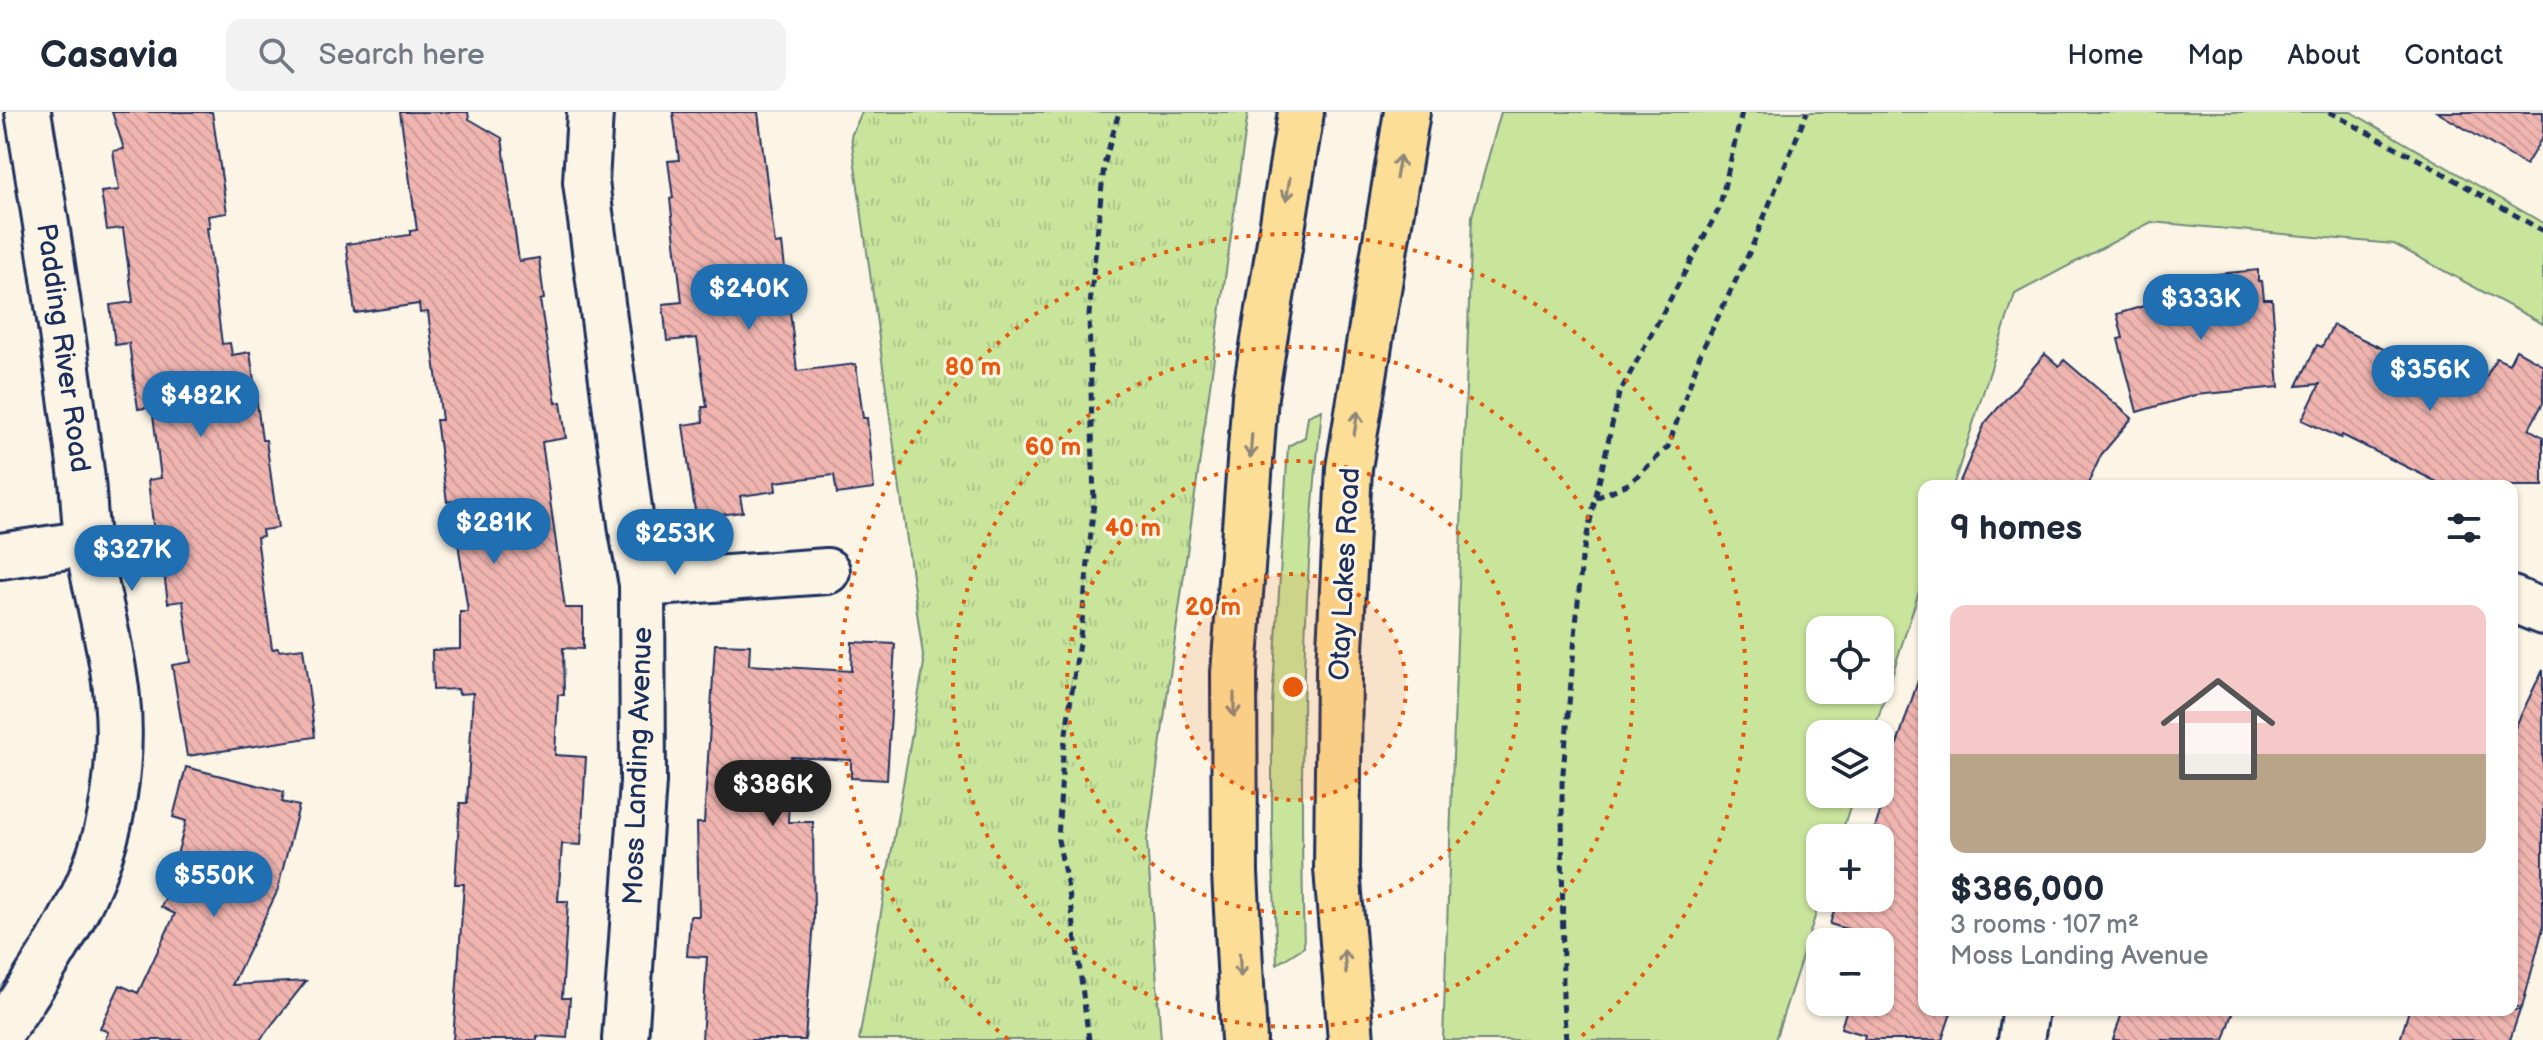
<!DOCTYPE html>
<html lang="en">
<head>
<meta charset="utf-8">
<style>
	:root { --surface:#fff; --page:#f2f2f3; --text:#1f2937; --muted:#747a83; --line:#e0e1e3; --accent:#1f6fb2 }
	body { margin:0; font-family:"Balsamiq Sans",sans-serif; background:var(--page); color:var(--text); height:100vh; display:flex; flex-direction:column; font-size:30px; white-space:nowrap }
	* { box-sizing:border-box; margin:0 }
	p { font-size:26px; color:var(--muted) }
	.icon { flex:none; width:44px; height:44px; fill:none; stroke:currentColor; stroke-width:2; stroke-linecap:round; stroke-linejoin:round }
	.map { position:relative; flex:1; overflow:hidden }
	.details { position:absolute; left:1918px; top:368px; width:600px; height:536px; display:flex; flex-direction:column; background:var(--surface); border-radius:16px; box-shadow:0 2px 6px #0004 }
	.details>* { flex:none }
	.controls { position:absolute; left:1806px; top:504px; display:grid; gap:16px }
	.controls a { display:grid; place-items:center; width:88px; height:88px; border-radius:16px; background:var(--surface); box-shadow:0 2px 6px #0004; font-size:40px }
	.price { position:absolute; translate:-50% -68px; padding:0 18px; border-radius:28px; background:var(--accent); color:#fff; font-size:26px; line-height:52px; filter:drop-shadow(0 2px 4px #0008) }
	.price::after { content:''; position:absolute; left:50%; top:48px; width:24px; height:18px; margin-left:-12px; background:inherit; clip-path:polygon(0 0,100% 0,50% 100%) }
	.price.selected { background:#222; color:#fff }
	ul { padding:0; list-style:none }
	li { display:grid; align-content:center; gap:16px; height:424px; padding:0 32px }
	li span { display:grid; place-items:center; height:248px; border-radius:16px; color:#555 }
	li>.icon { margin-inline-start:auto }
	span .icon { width:144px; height:144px; fill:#fffc; stroke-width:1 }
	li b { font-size:34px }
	h2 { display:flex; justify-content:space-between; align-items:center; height:96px; padding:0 32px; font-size:34px }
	header { display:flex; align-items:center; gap:48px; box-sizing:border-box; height:112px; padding:0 40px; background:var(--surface); border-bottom:2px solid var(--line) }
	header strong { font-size:38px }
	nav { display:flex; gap:44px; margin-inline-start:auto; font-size:28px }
	.search { width:560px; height:72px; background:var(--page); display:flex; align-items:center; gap:20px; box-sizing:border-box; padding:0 28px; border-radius:16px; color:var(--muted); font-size:30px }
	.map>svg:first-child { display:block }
	.grass { fill:#c9e59c; stroke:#728a7d; stroke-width:2; fill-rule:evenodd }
	.park { fill:url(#park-tufts); stroke:#728a7d; stroke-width:2 }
	.building { fill:url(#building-back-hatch); stroke:#1b2f5e; stroke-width:2 }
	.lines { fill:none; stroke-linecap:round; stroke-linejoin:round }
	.minor-casing { stroke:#1b2f5e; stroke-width:50 }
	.primary-casing { stroke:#1b2f5e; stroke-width:50 }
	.path { stroke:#1b2f5e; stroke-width:5; stroke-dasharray:8 6; stroke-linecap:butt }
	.minor { stroke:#fcf5e5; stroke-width:44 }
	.primary { stroke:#fdde96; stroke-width:44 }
	.oneway { stroke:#8c867a }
	.ring { fill:none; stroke:#e8590c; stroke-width:4; stroke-dasharray:4 8 }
	.labels { text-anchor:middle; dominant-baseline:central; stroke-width:6; stroke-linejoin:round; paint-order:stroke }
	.street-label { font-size:28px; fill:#1b2f5e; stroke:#fcf5e5 }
	.centre { fill:#e8590c; stroke:#fcf5e5; stroke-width:4 }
	.ring-label { font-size:24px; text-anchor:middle; font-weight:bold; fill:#e8590c; stroke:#fcf5e5; stroke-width:6; stroke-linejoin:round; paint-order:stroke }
</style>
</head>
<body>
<header>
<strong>Casavia</strong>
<div class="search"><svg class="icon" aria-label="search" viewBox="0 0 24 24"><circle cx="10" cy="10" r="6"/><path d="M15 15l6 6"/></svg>Search here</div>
<nav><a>Home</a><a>Map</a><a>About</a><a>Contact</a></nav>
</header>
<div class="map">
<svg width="2543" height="928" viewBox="0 0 2543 928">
	<defs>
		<pattern id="park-tufts" width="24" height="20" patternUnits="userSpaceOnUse" patternTransform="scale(2)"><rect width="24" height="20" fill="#c9e59c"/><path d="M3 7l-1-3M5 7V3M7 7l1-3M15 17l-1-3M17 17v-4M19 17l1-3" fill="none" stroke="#acc589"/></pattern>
		<pattern id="building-back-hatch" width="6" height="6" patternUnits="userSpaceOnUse" patternTransform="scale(2)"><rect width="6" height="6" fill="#f1b5b0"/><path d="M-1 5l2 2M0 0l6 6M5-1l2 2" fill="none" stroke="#ce9c9a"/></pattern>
	</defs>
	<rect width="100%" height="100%" fill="#fcf5e5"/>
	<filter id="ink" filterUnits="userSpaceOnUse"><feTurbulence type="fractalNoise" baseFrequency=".0125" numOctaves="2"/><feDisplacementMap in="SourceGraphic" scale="16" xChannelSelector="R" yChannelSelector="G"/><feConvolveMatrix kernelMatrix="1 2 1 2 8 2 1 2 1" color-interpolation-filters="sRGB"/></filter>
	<g filter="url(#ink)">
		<g class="grass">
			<path d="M1501,0H2351L2543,111V212L2394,132L2151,110L2015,182L1953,374H1924V464L1873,622H1820V682H1854L1840,726H1820L1821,786L1775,928H1443L1472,104ZM1820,518H1880V578H1820Z"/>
			<path d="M1322,298C1302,477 1299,656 1304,835L1277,852L1272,725V593L1288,334L1305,325L1308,304Z"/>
		</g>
		<path class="park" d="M862,0H1248L1147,729L1161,928H859L924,551L851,24Z"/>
		<g class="building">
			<path d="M112,0H212L227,101L208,104L210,116H207L222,232L230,231L232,243L250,240L262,328H266L278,416L262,418L263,424L257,425L272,537L278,536L279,539L303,536L315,625L187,644L172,553L191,550L183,489L168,491L161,438L156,439L148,368L161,366L152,295L138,297L129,231L115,233L110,193L133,190L123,116L107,118L101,80L119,78L113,39L124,37Z"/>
			<path d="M400,0H468L469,7L502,26L519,149L539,146L544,187L540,188L556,291L561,290L566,326L542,330L565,496H583V537L563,536L564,583H558L555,643L586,645L581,733L562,732L558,789H568L562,886H570L567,926L537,924V928H453L464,772H455L460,691H467L473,581L459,582L458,577L433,578L432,538L460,537V500H468L452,389L447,390L436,308H442L428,200L420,201L419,192L355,201L346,132L410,123V119L417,118Z"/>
			<path d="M673,0H758L775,132L782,131L797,259L856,252L863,306H867L874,377L837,382L834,363L775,370L776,379L740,384L743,400L696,406L683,313L703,310L702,295H707L697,226L667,229L663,192L682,190L670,87L673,86L668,49L679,48Z"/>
			<path d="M2437,0H2543V24L2526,53Z"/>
			<path d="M2258,158V169H2262L2264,187H2272L2279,275L2195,283L2137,300L2118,227L2123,226L2117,202L2207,175V163Z"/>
			<path d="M2333,213L2477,282L2496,246L2509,252L2516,238L2543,253V291L2529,317L2543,325V374H2445L2342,323L2341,326L2302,308L2320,272L2297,274L2317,233L2322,235Z"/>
			<path d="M2045,242L2059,254L2064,248L2132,306L2101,343L2087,374H1958L1985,311Z"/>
			<path d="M852,530L895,532L887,668L851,666V648L791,645L788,710H813L814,808L805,928H702L707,845L687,844L690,804H699L697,711H704L715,532L750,533L749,553L851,559Z"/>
			<path d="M2543,557V816L2522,896L2512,894V622Z"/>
			<path d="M1918,569L1924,570V898H1952L1942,928H1864L1865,923L1841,916L1849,890H1880V830H1850L1853,819L1830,812L1838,786H1880V726H1872L1884,687L1879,686Z"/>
			<path d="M186,655L284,680L282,690L299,694L277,780L232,873L306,869L260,928H105L108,920L100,916L120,873L138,881L175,802L161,795L183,748L176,747L186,709L173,705Z"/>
			<path d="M2123,898H2234L2224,928H2113Z"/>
			<path d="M2409,898H2520L2510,928H2400Z"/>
		</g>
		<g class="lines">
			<g class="minor-casing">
				<g id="minor">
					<path d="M590,0L586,70L632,419L642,472L643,670L625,928"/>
					<path d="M0,444L88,431"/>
					<path d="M642,472L827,459"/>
					<path d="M2512,487L2543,500"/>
					<path d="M0,921C46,853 95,783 111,701C118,664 121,624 117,586C112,534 96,483 88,432C84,408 84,383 81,359C65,239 48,119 28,0"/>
					<path d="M2021,928L2026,898"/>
				</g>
			</g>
			<g class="primary-casing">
				<g id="primary">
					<path d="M1244,928L1235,761L1234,561L1255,284L1301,0"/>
					<path d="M1351,928L1337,757L1339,557L1349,356L1407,0"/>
				</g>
			</g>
			<g class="path">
				<path d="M2329,0L2427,52L2543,119"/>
				<path d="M1596,386L1630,371L1668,335L1701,240L1751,137L1807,0"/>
				<path d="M1089,928L1071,791L1058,728L1063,642L1082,510L1094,390L1089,203L1104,53L1119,0"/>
				<path d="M1566,928L1563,890L1562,672L1582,445L1619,282L1719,97L1742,0"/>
			</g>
			<use href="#minor" class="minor"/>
			<use href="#primary" class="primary"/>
		</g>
		<defs><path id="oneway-shaft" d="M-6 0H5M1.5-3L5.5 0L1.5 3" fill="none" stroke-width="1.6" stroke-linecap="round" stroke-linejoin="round" transform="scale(2)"/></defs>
		<g class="oneway">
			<use href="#oneway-shaft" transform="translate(1398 55) rotate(-81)"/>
			<use href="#oneway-shaft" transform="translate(1288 77) rotate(99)"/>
			<use href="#oneway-shaft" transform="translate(1356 311) rotate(-81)"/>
			<use href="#oneway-shaft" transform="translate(1251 334) rotate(94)"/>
			<use href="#oneway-shaft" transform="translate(1234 593) rotate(90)"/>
			<use href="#oneway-shaft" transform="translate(1345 850) rotate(-95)"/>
			<use href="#oneway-shaft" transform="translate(1240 853) rotate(87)"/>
		</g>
	</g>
	<circle cx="1293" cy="575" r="113" fill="#e8590c" fill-opacity=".12"/>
	<g class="ring">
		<circle cx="1293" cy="575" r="113"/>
		<circle cx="1293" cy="575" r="226"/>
		<circle cx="1293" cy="575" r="340"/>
		<path d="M1008 927A453 453 0 1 1 1578 927"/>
	</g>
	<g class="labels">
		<g class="street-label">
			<text transform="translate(63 236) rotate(82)">Padding River Road</text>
			<text transform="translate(1345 462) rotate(-87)">Otay Lakes Road</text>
			<text transform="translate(638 654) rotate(-88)">Moss Landing Avenue</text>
		</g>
	</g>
	<circle cx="1293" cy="575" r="12" class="centre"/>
	<g class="ring-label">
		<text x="973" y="263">80 m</text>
		<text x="1053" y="343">60 m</text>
		<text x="1133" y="424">40 m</text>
		<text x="1213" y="503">20 m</text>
	</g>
</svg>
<div class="controls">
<a><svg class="icon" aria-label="locate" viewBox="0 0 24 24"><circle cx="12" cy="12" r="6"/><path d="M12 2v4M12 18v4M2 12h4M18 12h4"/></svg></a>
<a><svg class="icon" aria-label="layers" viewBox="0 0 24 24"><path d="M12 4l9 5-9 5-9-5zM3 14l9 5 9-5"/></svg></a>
<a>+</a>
<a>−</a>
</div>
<b class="price" style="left:749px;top:220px">$240K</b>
<b class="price" style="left:2201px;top:230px">$333K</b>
<b class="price" style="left:2430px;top:301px">$356K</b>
<b class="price" style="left:201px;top:327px">$482K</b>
<b class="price" style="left:494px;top:454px">$281K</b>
<b class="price" style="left:675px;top:465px">$253K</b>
<b class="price" style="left:132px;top:481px">$327K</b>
<b class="price selected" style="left:773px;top:716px">$386K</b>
<b class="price" style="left:214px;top:807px">$550K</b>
<section class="details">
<h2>9 homes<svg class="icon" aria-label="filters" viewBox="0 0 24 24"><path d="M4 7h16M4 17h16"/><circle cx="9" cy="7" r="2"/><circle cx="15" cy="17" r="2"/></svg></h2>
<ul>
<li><span style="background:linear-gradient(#f6c9c9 60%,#b9a48a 0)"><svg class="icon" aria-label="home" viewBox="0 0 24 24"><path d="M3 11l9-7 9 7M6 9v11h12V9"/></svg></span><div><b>$386,000</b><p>3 rooms · 107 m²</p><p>Moss Landing Avenue</p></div></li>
</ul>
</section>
</div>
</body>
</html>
